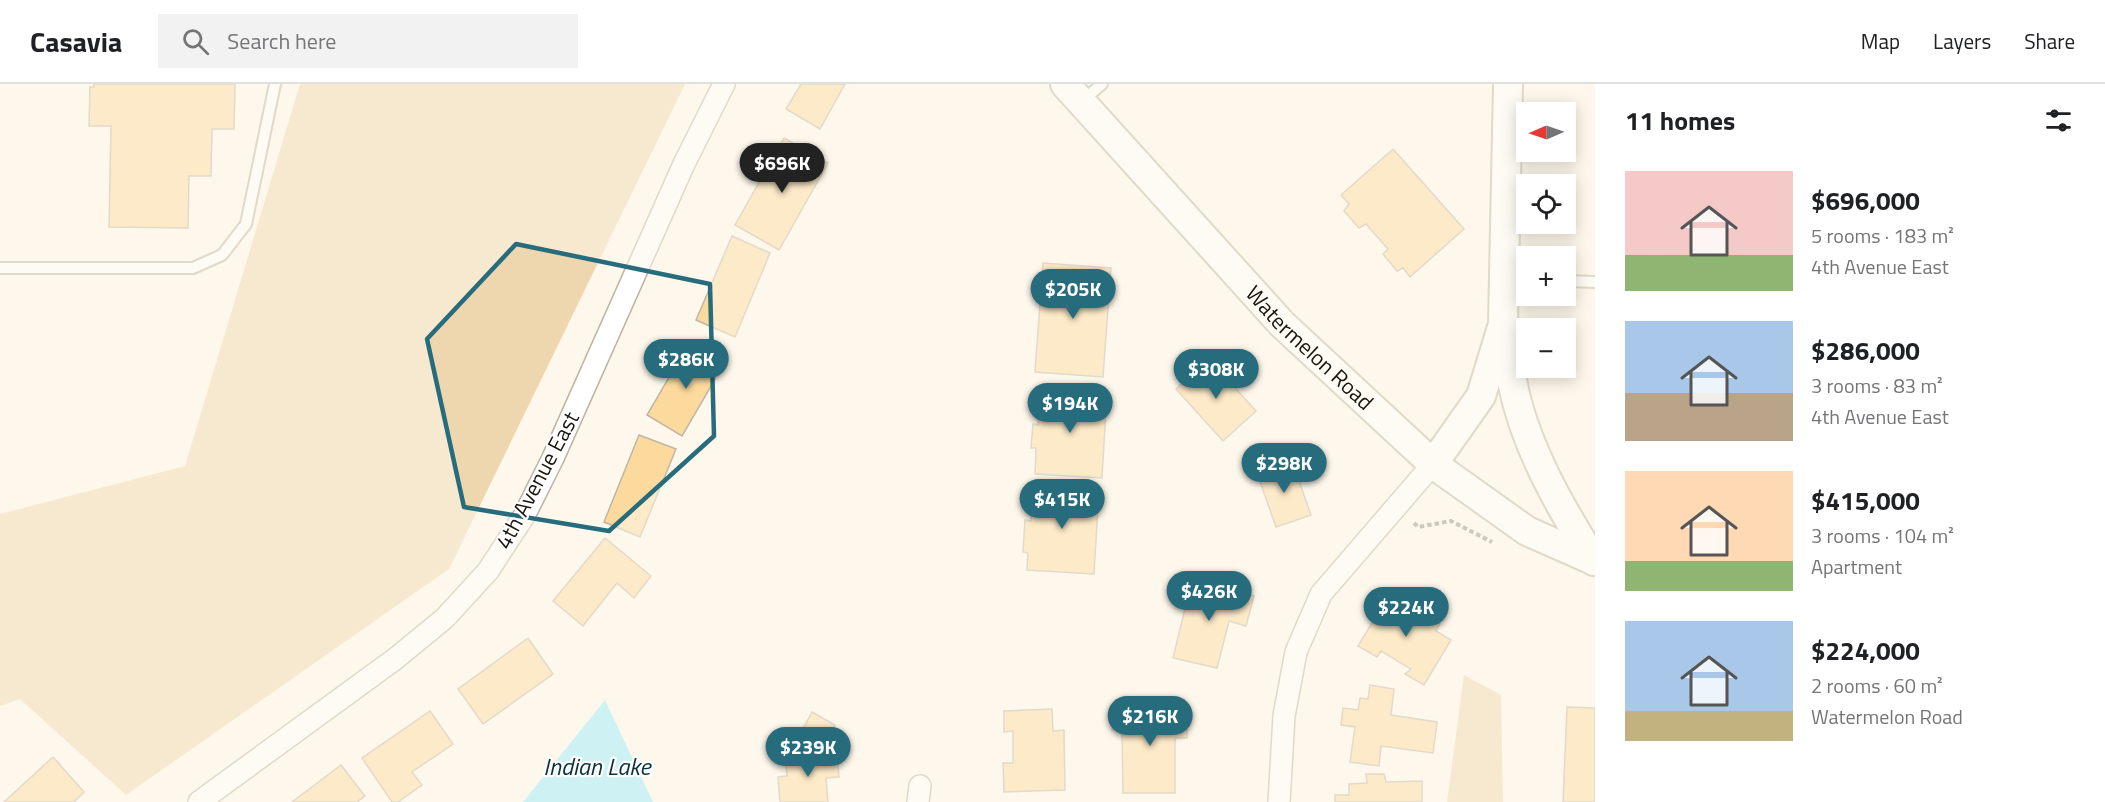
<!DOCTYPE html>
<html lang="en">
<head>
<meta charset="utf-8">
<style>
	:root { --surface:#fff; --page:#f2f2f2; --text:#202124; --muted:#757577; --line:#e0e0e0; --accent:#276c7c }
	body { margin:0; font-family:"Titillium Web",sans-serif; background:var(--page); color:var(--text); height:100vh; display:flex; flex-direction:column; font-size:22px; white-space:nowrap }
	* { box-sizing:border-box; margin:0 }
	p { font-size:20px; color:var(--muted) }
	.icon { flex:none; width:33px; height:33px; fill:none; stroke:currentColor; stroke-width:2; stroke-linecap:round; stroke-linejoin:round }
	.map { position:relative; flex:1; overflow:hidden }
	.drawer { display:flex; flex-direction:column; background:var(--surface); width:510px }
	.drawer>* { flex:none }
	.needle { width:39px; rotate:268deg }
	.tools { position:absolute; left:1516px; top:18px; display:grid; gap:12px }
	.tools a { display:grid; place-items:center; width:60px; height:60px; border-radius:0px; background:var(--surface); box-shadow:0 3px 15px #0003; font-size:30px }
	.price { position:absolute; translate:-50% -51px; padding:0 14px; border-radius:21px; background:var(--accent); color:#fff; font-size:20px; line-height:39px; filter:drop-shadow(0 2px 3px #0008) }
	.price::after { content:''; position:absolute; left:50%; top:36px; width:18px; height:14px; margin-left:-9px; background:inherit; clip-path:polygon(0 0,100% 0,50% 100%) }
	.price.active { background:#222; color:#fff }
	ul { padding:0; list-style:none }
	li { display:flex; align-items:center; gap:18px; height:150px; padding:0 30px }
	li span { display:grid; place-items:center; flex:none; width:168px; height:120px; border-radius:0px; color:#555 }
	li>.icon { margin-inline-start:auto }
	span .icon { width:72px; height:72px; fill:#fffc; stroke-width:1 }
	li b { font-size:26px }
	h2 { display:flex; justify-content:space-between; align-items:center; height:72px; padding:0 30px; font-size:26px }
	header { display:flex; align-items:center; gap:36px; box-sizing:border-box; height:84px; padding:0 30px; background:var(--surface); border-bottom:2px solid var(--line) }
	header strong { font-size:28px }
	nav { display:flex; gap:33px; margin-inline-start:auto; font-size:21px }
	.search { width:420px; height:54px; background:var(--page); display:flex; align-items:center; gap:15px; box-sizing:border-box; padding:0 21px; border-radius:0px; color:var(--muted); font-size:22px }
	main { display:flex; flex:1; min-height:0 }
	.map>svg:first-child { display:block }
	.green { fill:#eed7af }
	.water { fill:#95e9ff }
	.building { fill:#fcda9d; stroke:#c1b6a3; stroke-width:1.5 }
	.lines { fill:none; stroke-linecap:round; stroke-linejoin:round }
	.lane-casing { stroke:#beb3a0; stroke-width:14 }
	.street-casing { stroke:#beb3a0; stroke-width:24 }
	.secondary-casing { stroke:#beb3a0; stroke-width:32 }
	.path { stroke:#969087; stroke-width:4; stroke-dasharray:4.5 3; stroke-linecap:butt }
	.lane { stroke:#fff; stroke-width:10 }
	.street { stroke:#fff; stroke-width:21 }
	.secondary { stroke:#fff; stroke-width:28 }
	.marked { fill:none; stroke:#276c7c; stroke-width:4.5; stroke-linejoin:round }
	.labels { text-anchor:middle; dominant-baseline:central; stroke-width:4.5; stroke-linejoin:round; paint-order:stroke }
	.street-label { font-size:22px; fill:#19150e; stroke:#fff }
	.water-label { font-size:24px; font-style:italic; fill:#09323b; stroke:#fff }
</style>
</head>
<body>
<header>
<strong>Casavia</strong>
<div class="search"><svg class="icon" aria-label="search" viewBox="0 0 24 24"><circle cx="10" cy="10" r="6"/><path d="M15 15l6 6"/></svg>Search here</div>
<nav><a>Map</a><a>Layers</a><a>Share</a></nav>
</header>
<main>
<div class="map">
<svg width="1595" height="718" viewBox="0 0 1595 718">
	<rect width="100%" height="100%" fill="#fef7eb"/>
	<g class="green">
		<path d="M300,0H685L449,485L126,711L20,615L0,622V430L185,382Z"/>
		<path d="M1464,591L1501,611L1503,718H1447Z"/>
	</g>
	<path class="water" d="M605,616L653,718H523Z"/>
	<g class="building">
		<path d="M94,0H235L234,45H212L211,92H189L188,144L109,143L111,42H89L90,3H94Z"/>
		<path d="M801,0H845L820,45L786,25Z"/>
		<path d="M784,54L828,79L779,166L735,141Z"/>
		<path d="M1393,65L1464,145L1410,193L1403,184L1397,187L1383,170L1388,165L1366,140L1359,144L1344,127L1349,120L1341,111Z"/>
		<path d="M732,152L770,169L735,253L696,236Z"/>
		<path d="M1043,179L1111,184L1103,293L1035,288Z"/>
		<path d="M689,259L724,280L682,352L647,331Z"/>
		<path d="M1209,275L1256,327L1223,357L1176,305Z"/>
		<path d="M1040,305L1107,309L1102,394L1035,390L1036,364H1031L1033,340L1038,341Z"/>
		<path d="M639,351L676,365L640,453L604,438Z"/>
		<path d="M1292,377L1311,431L1276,443L1257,389Z"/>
		<path d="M1032,402L1099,406L1094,490L1027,486L1028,469L1023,468L1025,436L1031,437Z"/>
		<path d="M605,454L651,492L634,514L617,499L583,542L553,517Z"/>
		<path d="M1192,496L1254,512L1246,542L1229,537L1217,584L1173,574Z"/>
		<path d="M1390,509L1440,540L1436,547L1451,556L1424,601L1405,590L1411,585L1381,567L1377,573L1358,562Z"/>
		<path d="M528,554L553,590L483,640L458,605Z"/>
		<path d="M1370,601L1394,605L1391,631L1437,638L1433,669L1381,662L1379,682L1350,678L1355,643L1341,641L1343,624L1358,626L1360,614L1368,615Z"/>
		<path d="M1187,623V654H1175V709H1123L1122,646H1112V624Z"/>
		<path d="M1567,623L1595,624V718H1563Z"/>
		<path d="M1052,625L1053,647L1064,646L1065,706L1004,708L1003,679H1013V647L1004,648V627Z"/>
		<path d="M430,627L453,660L412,688L422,701L398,718H392L362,674Z"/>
		<path d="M812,628L835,641L823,663L800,651Z"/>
		<path d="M837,670L839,693L826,694L828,718H780L778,693L787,692L785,674Z"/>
		<path d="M53,673L84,708L74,718H4Z"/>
		<path d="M341,681L365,712L357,718H292Z"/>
		<path d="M1366,690H1384L1386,698L1422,697V718H1335V711H1349V700L1367,699Z"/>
	</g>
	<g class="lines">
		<g class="lane-casing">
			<g id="lane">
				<path d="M1081,18L1102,0"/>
				<path d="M0,184H193L222,171L246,140L275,0"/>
				<path d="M1506,194L1527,195"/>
				<path d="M1566,197L1595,198"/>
			</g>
		</g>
		<g class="street-casing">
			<g id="street">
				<path d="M199,718L395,575L445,534L488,487L524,432L553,374L684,80L724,0"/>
				<path d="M918,718L920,702"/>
				<path d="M1279,718L1284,632L1296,568L1321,510L1433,380"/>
			</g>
		</g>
		<g class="secondary-casing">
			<g id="secondary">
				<path id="s1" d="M1065,0L1282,240L1433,380L1527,447L1595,477"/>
				<path d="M1504,247C1508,267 1510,287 1514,306C1528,368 1561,424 1594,477"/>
				<path d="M1433,380L1481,312L1503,240L1508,0"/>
			</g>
		</g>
		<path class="path" d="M1414,439L1418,443L1451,437L1492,458"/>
		<use href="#lane" class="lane"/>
		<use href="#street" class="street"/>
		<use href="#secondary" class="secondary"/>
	</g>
	<path d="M0 0H1595V718H0ZM516,160L710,200L714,352L609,447L464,423L427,255Z" fill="#fef7eb" fill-opacity=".55" fill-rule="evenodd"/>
	<path class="marked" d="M516,160L710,200L714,352L609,447L464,423L427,255Z"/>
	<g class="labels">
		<g class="street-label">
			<text stroke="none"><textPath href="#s1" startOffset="360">Watermelon Road</textPath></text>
			<text transform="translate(537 396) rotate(-62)">4th Avenue East</text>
		</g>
		<g class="water-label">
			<text x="597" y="682">Indian Lake</text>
		</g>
	</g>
</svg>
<div class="tools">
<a><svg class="needle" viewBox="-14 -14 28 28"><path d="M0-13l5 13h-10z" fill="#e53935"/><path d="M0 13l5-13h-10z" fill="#757577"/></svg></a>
<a><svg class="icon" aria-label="locate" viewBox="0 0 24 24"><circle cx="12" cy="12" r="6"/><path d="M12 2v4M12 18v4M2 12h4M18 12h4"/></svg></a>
<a>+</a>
<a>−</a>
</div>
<b class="price active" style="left:782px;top:110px">$696K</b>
<b class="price" style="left:1073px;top:236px">$205K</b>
<b class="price" style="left:686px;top:306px">$286K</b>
<b class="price" style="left:1216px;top:316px">$308K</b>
<b class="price" style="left:1070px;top:350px">$194K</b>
<b class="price" style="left:1284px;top:410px">$298K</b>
<b class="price" style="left:1062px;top:446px">$415K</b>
<b class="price" style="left:1209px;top:538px">$426K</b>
<b class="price" style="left:1406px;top:554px">$224K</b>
<b class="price" style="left:1150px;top:663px">$216K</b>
<b class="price" style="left:808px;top:694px">$239K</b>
</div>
<section class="drawer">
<h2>11 homes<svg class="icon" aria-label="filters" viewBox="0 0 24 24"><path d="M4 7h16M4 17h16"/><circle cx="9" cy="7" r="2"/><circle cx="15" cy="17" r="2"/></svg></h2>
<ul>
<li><span style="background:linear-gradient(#f6c9c9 70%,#8fb573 0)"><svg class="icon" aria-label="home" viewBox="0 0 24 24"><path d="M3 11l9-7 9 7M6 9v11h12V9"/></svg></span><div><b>$696,000</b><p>5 rooms · 183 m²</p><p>4th Avenue East</p></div></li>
<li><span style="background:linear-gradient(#a9c7e8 60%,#b9a48a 0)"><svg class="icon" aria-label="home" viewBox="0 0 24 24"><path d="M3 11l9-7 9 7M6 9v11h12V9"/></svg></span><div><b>$286,000</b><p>3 rooms · 83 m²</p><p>4th Avenue East</p></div></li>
<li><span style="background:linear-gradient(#ffd9b3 75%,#8fb573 0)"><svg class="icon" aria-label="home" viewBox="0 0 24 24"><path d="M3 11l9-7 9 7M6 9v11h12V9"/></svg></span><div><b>$415,000</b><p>3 rooms · 104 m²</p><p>Apartment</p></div></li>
<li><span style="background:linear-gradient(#a9c7e8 75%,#c2b280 0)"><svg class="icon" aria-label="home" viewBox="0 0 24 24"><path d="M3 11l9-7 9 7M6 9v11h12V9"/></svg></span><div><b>$224,000</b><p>2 rooms · 60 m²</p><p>Watermelon Road</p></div></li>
</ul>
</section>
</main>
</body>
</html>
